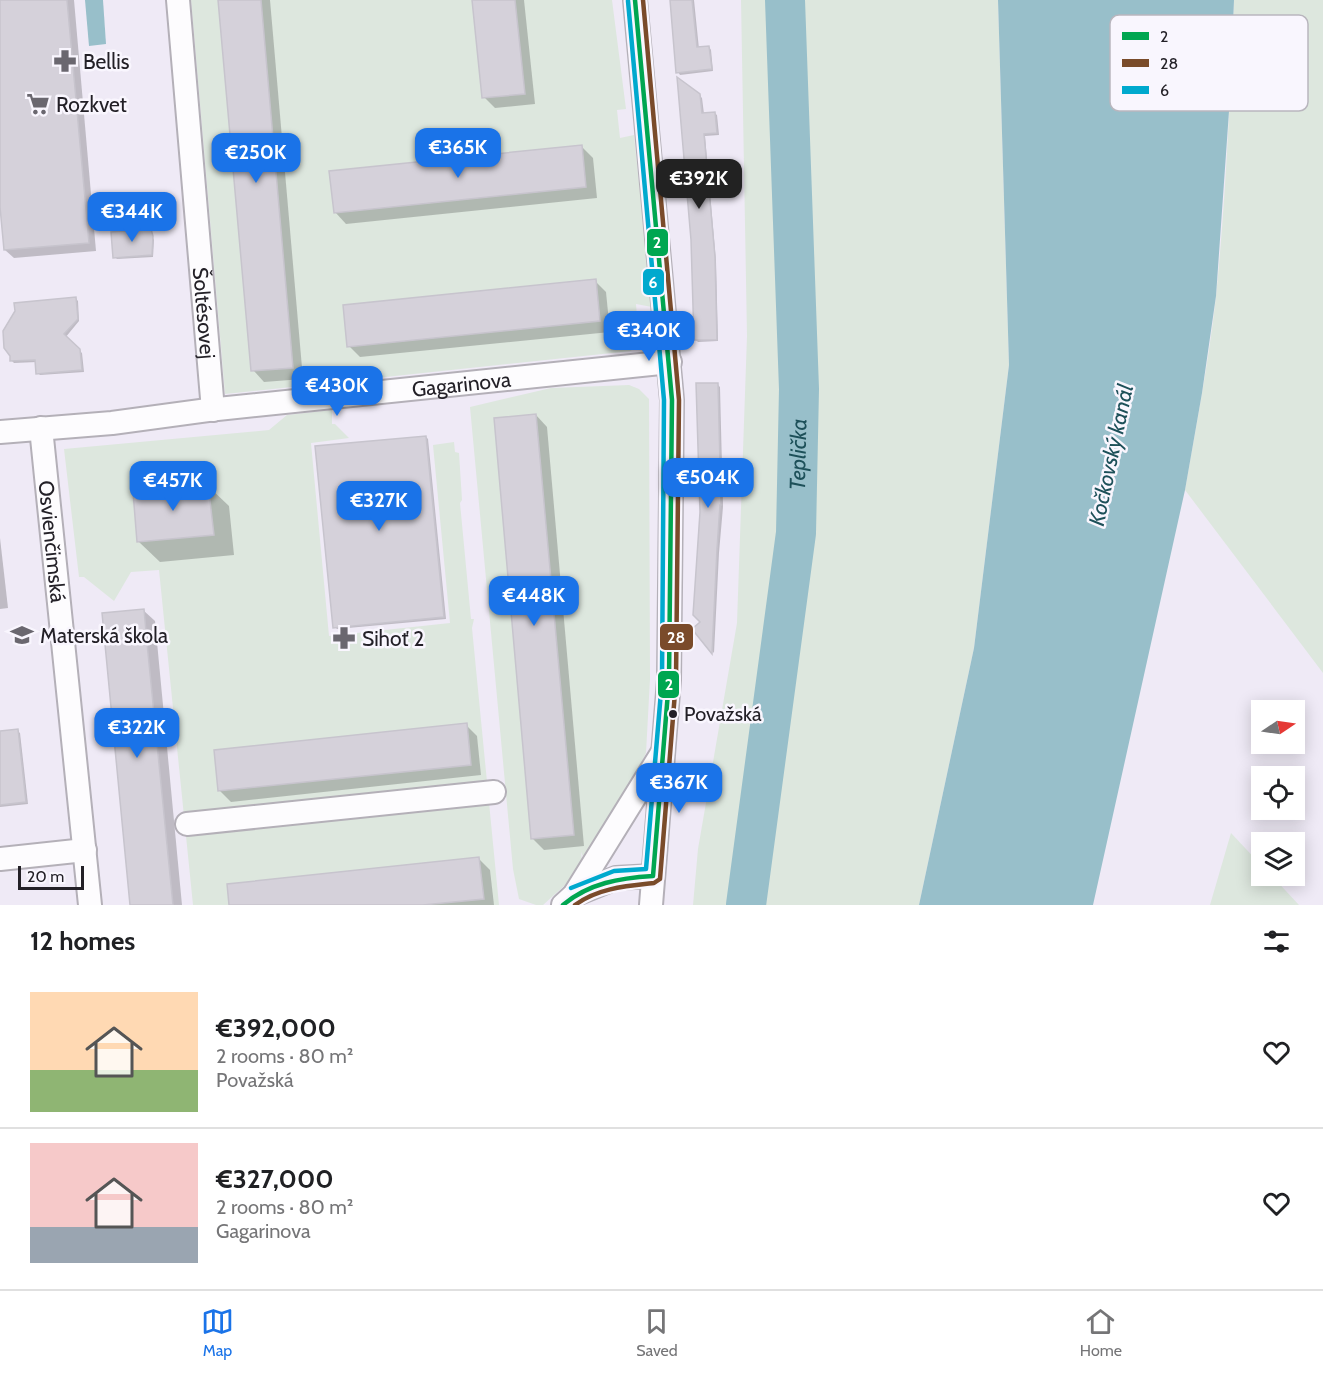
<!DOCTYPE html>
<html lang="en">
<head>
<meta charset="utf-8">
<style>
	:root { --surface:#fff; --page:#f2f2f2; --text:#202124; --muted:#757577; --line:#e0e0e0; --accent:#1a73e8 }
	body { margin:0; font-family:Cabin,sans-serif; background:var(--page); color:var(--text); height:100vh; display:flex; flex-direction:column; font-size:22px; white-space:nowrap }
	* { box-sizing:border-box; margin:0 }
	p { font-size:20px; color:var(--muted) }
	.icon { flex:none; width:33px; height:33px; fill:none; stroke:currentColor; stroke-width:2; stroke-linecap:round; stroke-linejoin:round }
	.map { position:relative; height:905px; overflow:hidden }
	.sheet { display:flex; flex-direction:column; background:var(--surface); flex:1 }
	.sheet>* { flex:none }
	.needle { width:39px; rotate:77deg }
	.controls { position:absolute; left:1251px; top:700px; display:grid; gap:12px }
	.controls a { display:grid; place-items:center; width:54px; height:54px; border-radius:0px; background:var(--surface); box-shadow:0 3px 15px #0003; font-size:30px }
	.scale { position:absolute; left:18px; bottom:15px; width:66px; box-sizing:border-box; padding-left:6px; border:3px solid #232027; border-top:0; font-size:16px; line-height:21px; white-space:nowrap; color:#232027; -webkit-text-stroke:4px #f9f6fe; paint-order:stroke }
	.price { position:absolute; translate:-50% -51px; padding:0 14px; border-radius:12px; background:var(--accent); color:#fff; font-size:20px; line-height:39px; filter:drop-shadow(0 2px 3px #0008) }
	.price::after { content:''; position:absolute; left:50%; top:36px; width:18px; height:14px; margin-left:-9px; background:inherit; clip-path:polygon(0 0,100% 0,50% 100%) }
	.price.current { background:#222; color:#fff }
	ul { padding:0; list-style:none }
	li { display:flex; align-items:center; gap:18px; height:150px; padding:0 30px }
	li+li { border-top:2px solid var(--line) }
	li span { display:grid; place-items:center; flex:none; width:168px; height:120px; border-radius:0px; color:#555 }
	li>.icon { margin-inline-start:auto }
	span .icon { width:72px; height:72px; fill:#fffc; stroke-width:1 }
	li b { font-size:26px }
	h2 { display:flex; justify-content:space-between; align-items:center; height:72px; padding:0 30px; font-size:26px }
	.tab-bar { display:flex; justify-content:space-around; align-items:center; height:84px; border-top:2px solid var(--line); background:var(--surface); font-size:16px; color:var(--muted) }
	.tab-bar a { display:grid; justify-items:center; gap:3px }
	.tab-bar .current { color:var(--accent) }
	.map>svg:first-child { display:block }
	.green { fill:#dde7de }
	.water { fill:#98bfca }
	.shadow { fill:#0003 }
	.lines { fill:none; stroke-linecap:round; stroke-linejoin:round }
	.river { stroke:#98bfca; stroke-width:40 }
	.building { fill:#d5d1da; stroke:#c7c4cd; stroke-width:1.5 }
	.minor-casing { stroke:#b4b0b8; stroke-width:26 }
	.minor { stroke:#fdfcfe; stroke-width:22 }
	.bus-1-casing { stroke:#f9f6fe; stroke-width:9 }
	.bus-2-casing { stroke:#f9f6fe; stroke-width:9 }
	.bus-3-casing { stroke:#f9f6fe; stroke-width:9 }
	.bus-1 { stroke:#00a651; stroke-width:4.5 }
	.bus-2 { stroke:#7a4b2a; stroke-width:4.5 }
	.bus-3 { stroke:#00a9ce; stroke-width:4.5 }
	.bus-dot { fill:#232027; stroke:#f9f6fe; stroke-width:2 }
	.labels { text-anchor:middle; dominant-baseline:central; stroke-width:5; stroke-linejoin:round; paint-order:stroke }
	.bus-label { font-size:20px; fill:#232027; stroke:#f9f6fe; text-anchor:start }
	.poi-label { font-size:21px; fill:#232027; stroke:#f9f6fe; text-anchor:start }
	.street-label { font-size:21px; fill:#232027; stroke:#f9f6fe }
	.water-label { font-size:22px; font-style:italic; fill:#1d5059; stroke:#f9f6fe }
	.key { fill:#f9f6fe; stroke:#b9b6be; stroke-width:1.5 }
	.key-label { font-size:16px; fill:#232027 }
	.line-badge { stroke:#f9f6fe; stroke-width:2 }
	.badge-label { font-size:16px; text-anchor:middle; font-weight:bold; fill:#fff }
</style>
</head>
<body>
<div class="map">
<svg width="1323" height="905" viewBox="0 0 1323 905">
	<rect width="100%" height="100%" fill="#efeaf6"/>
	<g class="green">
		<path d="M191,0H612L626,109L617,110L620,138L634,135L652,307L636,304L638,329H645L631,351L225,394Z"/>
		<path d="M741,0H998L1009,365L974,648L919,905H693L698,849L737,623L747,336Z"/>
		<path d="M1234,0H1323V673L1185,490C1196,425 1209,361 1216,296C1226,198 1230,99 1234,0Z"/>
		<path d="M629,385L639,389L649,399L650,679L646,753L615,820L603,830L583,857L581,852L583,869L543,905H536L519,899L513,869L470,407L551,388Z"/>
		<path d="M332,410V424H335L349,438L311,443L329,636L450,623L433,445L454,442L455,452L459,453L462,500L460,503L471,619H474L472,628L499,905H193L159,570L131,572L114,601L84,577H79L64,449L269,430L287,415Z"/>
		<path d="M1231,833L1261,865L1262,876H1272L1299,905H1210Z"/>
	</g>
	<g class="water">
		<path d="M85,0H103L106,44L89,46Z"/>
		<path d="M998,0H1234L1230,97L1216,296L1202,393L1185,490L1093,905H919L974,648L1009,365Z"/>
	</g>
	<g class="shadow">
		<path d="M0,0H74L96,251L14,258L5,250L0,191Z"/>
		<path d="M220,0H270L303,379L264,382L253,370Z"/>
		<path d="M473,0H524L535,104L495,108L484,97Z"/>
		<path d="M672,0H694L699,49L709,47L711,50L713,71L680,75L678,72Z"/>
		<path d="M699,95L702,98L704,114L714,113L717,115L719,135L705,136L716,261L718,341L698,342L696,340Z"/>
		<path d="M582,147L593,158L597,198L346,224L335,212Z"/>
		<path d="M150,231L154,240L153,257L117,259L115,257Z"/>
		<path d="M595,281L606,292L610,332L360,357L349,346Z"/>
		<path d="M76,299L78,301L79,321L65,338L82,353L84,372L40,375L38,373L37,362L14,363L12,361Z"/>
		<path d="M717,384L720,387L723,507L719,553L714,653L694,629L702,622Z"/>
		<path d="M536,415L547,427L584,846L544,850L533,839Z"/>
		<path d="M426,437L428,439L446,619L337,629L335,627Z"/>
		<path d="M182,482L188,488L208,486L229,506L234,555L160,562L139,542L159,490Z"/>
		<path d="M0,538L8,608L0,609Z"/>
		<path d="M143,610L155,621L182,905H132Z"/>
		<path d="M466,725L477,736L481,775L231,802L220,791Z"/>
		<path d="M17,731L20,733L28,804L0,807V732Z"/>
		<path d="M479,859L490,870L494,905H231Z"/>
	</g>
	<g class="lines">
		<path class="river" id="s1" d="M746,905L796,533L799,389L785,0"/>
	</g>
	<g class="building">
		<path d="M0,0H67L89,243L4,250L0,207Z"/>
		<path d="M218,0H261L293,368L251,371Z"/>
		<path d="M472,0H515L525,94L482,98Z"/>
		<path d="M670,0H692L697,47L709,46L712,69L676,73Z"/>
		<path d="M677,77L700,94L702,113L715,112L717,133L704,134L715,257L717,340H694L691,240Z"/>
		<path d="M582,145L586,187L334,213L329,171Z"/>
		<path d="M151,229L153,236L152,255L113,258L111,232Z"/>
		<path d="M596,279L600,321L347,347L343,305Z"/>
		<path d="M76,297L78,319L64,334L80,349L82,370L36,374L35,360L10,361V356L4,348L3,331L15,311L14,303Z"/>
		<path d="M696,383H718L721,505H720L717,549L712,654L692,629L700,622L693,615L700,512Z"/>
		<path d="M536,414L574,835L531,839L494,418Z"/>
		<path d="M426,436L444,617L333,628L315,446Z"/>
		<path d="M182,480L183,487L208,484L214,535L137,542L133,492L158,489L157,483Z"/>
		<path d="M144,609L147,643L173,905H130L102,613Z"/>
		<path d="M467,723L471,765L218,791L214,750Z"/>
		<path d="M18,729L26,802L0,805V731Z"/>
		<path d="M479,857L484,899L423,905H229L227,884Z"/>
	</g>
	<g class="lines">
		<g class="minor-casing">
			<g id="minor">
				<path id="s2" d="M178,0L213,410"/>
				<path d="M635,0L672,400L669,680L651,905"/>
				<path id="s3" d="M41,428L90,905"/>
				<path id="s4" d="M0,432L112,423L208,410L670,362"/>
				<path d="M187,824L494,792"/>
				<path d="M0,859L85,850"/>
				<path d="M574,895L616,878L653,876"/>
				<path d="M563,905L574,895L662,753"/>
			</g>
		</g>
		<use href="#minor" class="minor"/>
		<g class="bus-1-casing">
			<path id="bus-1" d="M563,905C589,883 620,878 653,876L669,680L672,400L635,0"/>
		</g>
		<g class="bus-2-casing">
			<path id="bus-2" d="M575,905C598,888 626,886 654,883L660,879L676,680L679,400L643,0"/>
		</g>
		<g class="bus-3-casing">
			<path id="bus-3" d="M571,888L614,871L646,869L662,680L664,400L628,1"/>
		</g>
		<use href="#bus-1" class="bus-1"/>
		<use href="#bus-2" class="bus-2"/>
		<use href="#bus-3" class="bus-3"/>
	</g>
	<defs>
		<g id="pharmacy-bare" transform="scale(1.8)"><path d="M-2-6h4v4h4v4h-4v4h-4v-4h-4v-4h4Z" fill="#6a676f" stroke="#f9f6fe" stroke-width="2.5" paint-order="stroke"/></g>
		<g id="supermarket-bare" transform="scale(1.8)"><path d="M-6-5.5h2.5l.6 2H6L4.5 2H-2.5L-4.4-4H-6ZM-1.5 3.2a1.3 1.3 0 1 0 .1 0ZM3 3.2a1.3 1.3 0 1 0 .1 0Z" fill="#6a676f" stroke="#f9f6fe" stroke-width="2.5" paint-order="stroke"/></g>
		<g id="school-bare" transform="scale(1.8)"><path d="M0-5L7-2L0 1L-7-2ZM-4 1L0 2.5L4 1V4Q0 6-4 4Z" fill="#6a676f" stroke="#f9f6fe" stroke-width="2.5" paint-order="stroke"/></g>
	</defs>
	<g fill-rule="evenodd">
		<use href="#pharmacy-bare" x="65" y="61"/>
		<use href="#supermarket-bare" x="38" y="104"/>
		<use href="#school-bare" x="22" y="635"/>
		<use href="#pharmacy-bare" x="344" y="638"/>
	</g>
	<circle class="bus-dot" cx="673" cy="714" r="5"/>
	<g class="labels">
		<g class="bus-label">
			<text x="684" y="714">Považská</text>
		</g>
		<g class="poi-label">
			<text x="83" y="61">Bellis</text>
			<text x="56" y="104">Rozkvet</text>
			<text x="40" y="635">Materská škola</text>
			<text x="362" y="638">Sihoť 2</text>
		</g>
		<g class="street-label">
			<text stroke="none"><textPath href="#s2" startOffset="314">Šoltésovej</textPath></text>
			<text stroke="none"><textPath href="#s4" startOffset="464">Gagarinova</textPath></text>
			<text stroke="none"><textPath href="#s3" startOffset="114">Osvienčimská</textPath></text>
		</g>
		<g class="water-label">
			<text stroke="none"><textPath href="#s1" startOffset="454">Teplička</textPath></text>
			<text transform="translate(1111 455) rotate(-78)">Kočkovský kanál</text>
		</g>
	</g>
	<rect x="1110" y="15" width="198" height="96" rx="9" class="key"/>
	<rect x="1122" y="32" width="27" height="8" fill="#00a651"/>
	<rect x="1122" y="59" width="27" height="8" fill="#7a4b2a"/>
	<rect x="1122" y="86" width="27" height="8" fill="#00a9ce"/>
	<g class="key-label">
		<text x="1160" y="42">2</text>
		<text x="1160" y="69">28</text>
		<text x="1160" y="96">6</text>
	</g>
	<g class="line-badge">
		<rect x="646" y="228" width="23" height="29" rx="6" fill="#00a651"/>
		<rect x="642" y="268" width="23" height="28" rx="6" fill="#00a9ce"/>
		<rect x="659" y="623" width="35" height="28" rx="6" fill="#7a4b2a"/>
		<rect x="657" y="670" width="23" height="29" rx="6" fill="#00a651"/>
	</g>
	<g class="badge-label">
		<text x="657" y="248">2</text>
		<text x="653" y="288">6</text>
		<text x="676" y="643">28</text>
		<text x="669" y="690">2</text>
	</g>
</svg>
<div class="controls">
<a><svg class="needle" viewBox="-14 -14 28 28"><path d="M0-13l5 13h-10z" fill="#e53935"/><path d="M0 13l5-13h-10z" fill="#757577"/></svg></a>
<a><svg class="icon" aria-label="locate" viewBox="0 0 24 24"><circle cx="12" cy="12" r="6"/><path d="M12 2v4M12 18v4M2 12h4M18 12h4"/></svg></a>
<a><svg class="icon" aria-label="layers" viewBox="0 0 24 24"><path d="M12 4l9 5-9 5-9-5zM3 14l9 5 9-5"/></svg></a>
</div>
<div class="scale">20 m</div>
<b class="price" style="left:458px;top:179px">€365K</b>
<b class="price" style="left:256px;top:184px">€250K</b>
<b class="price current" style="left:699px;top:210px">€392K</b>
<b class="price" style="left:132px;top:243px">€344K</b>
<b class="price" style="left:649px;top:362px">€340K</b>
<b class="price" style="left:337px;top:417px">€430K</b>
<b class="price" style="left:708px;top:509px">€504K</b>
<b class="price" style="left:173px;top:512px">€457K</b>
<b class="price" style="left:379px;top:532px">€327K</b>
<b class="price" style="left:534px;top:627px">€448K</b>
<b class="price" style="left:137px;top:759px">€322K</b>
<b class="price" style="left:679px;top:814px">€367K</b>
</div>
<section class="sheet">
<h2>12 homes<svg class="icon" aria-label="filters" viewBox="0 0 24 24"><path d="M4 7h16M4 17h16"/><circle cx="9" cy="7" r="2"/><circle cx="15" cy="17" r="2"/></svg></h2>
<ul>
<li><span style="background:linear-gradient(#ffd9b3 65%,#8fb573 0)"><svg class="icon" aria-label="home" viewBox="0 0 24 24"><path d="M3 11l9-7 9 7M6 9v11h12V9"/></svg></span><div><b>€392,000</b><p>2 rooms · 80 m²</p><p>Považská</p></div><svg class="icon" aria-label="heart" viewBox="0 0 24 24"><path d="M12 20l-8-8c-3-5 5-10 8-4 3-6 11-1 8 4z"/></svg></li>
<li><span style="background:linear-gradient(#f6c9c9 70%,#9aa5b1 0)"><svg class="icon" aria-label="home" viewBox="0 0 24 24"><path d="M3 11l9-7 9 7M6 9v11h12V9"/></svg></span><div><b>€327,000</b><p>2 rooms · 80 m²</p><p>Gagarinova</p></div><svg class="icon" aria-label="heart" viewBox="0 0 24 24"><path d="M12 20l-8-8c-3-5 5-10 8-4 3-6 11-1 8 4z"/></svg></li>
</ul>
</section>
<nav class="tab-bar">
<a class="current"><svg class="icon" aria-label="map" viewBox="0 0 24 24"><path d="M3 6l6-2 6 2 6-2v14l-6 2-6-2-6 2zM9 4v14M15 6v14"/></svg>Map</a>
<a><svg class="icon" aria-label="saved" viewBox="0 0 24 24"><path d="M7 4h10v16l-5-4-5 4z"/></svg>Saved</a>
<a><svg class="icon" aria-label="home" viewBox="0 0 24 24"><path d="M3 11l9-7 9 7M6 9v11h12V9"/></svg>Home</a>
</nav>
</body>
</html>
